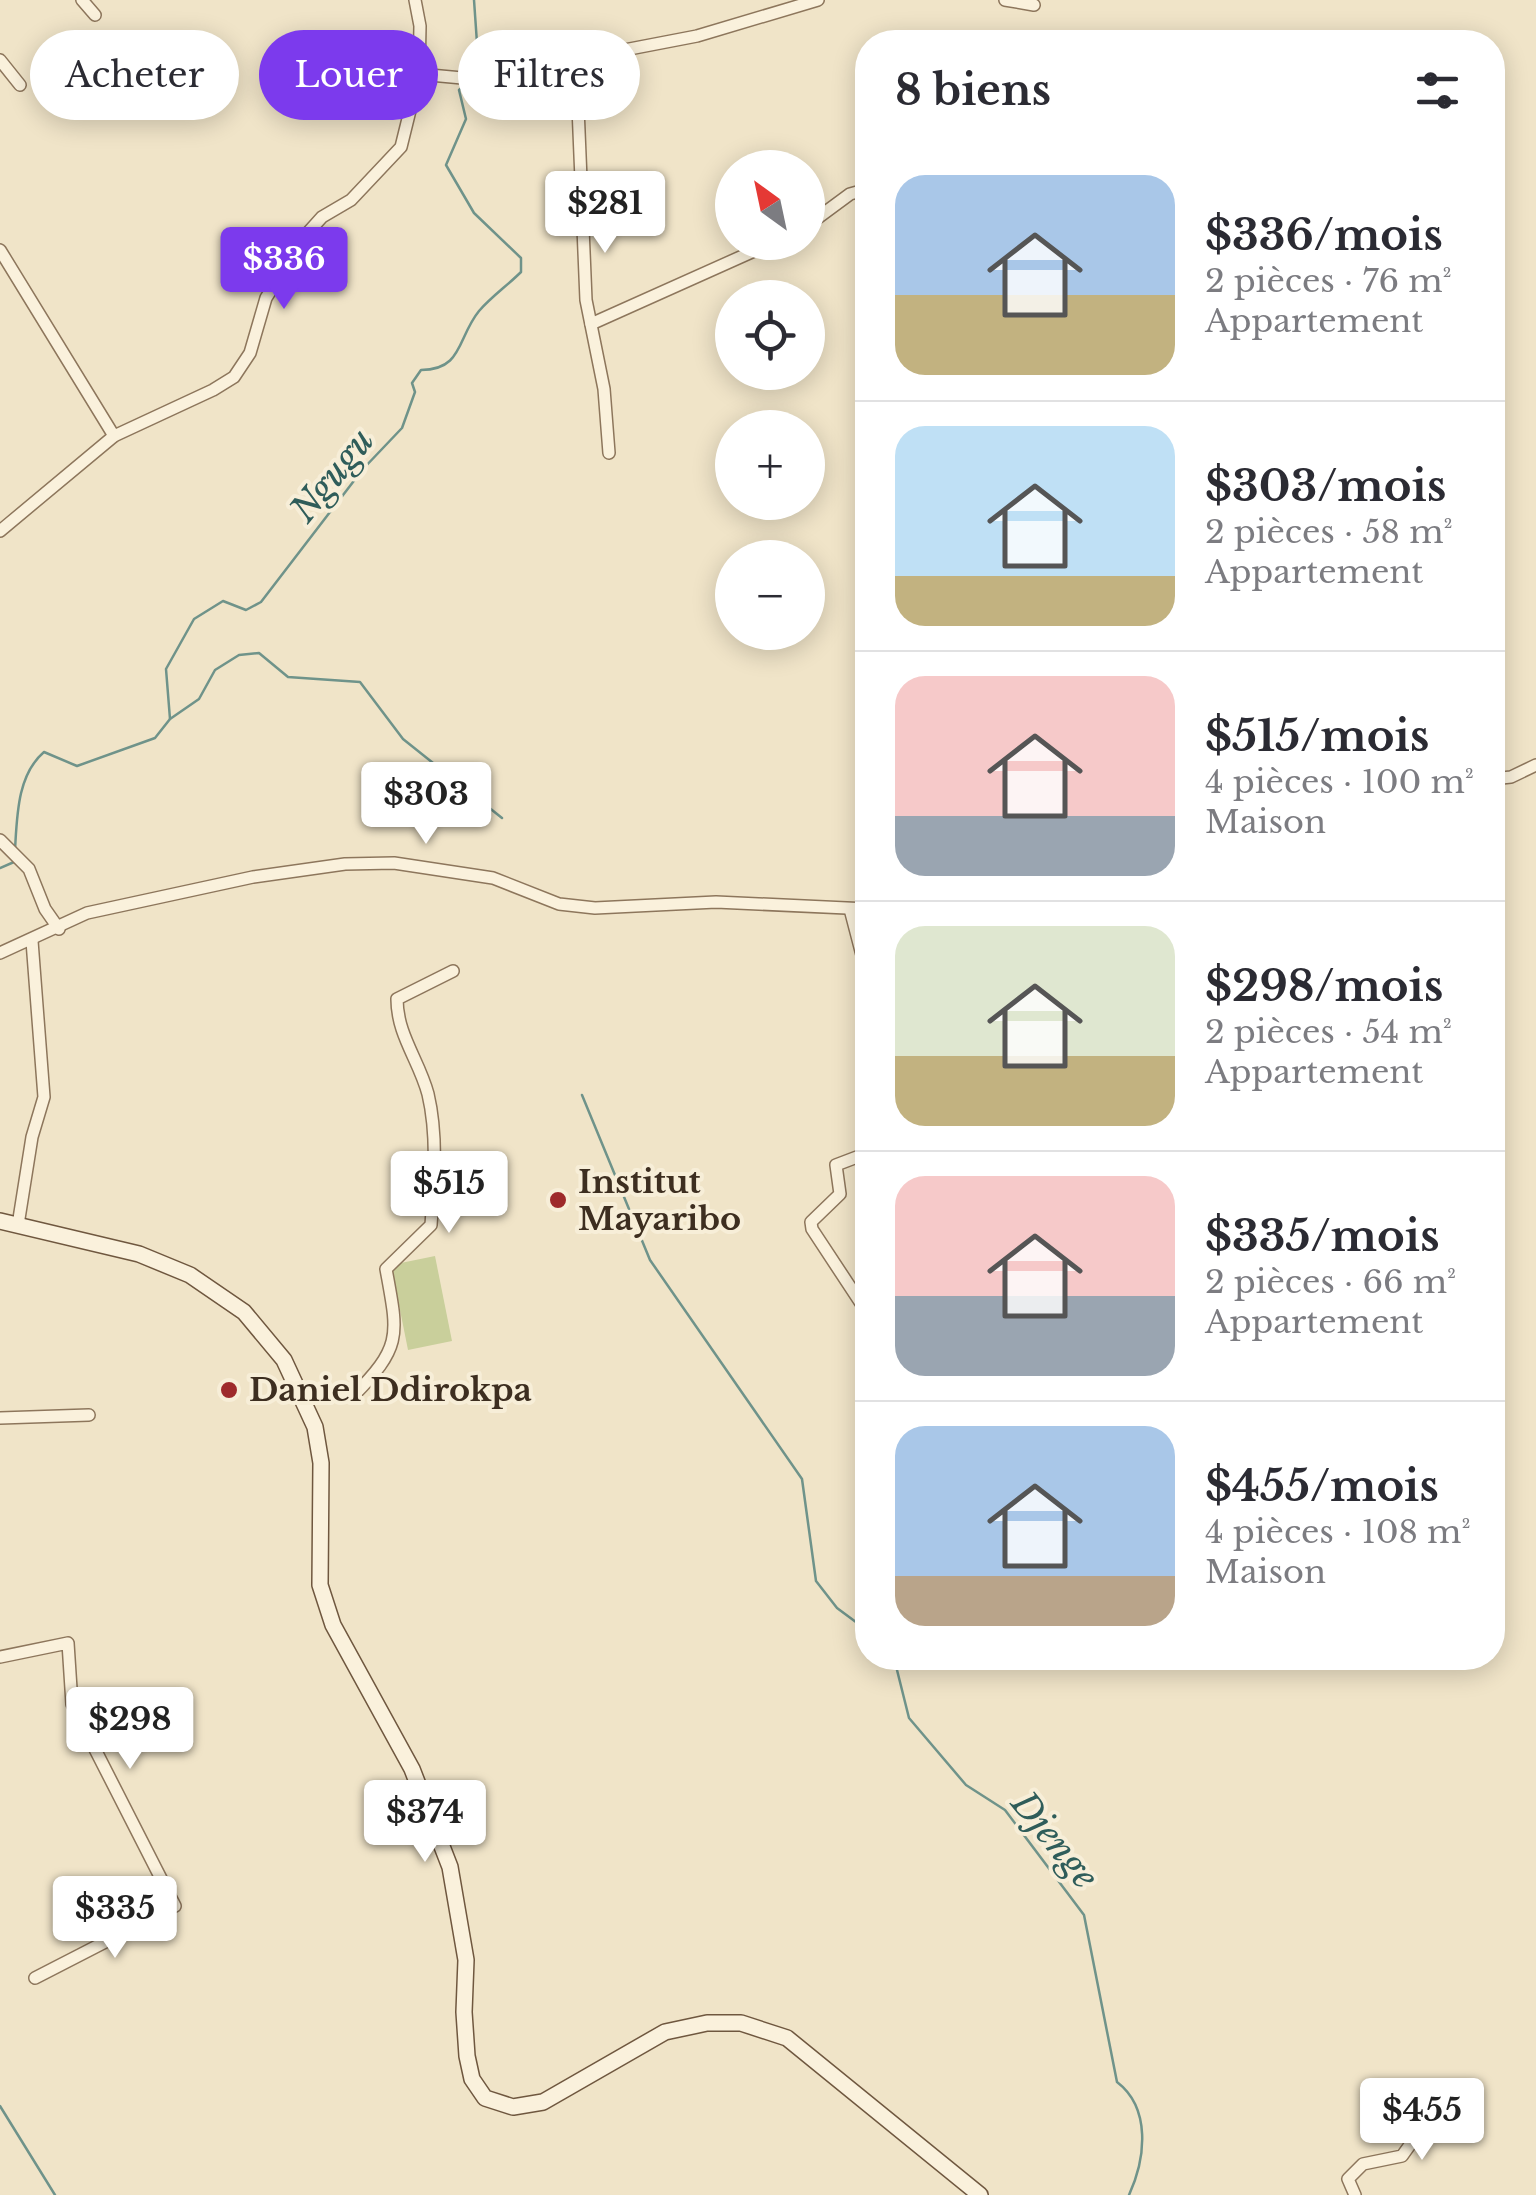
<!DOCTYPE html>
<html lang="fr">
<head>
<meta charset="utf-8">
<style>
	:root { --surface:#fff; --page:#f2f2f3; --text:#2b2b33; --muted:#7c7c81; --line:#e1e1e2; --accent:#7c3aed }
	body { margin:0; font-family:"Libre Baskerville",serif; background:var(--page); color:var(--text); height:100vh; display:flex; flex-direction:column; font-size:38px; white-space:nowrap }
	* { box-sizing:border-box; margin:0 }
	p { font-size:32px; color:var(--muted) }
	.icon { flex:none; width:55px; height:55px; fill:none; stroke:currentColor; stroke-width:2; stroke-linecap:round; stroke-linejoin:round }
	.map { position:relative; flex:1; overflow:hidden }
	.drawer { position:absolute; left:855px; top:30px; width:650px; height:1640px; display:flex; flex-direction:column; background:var(--surface); border-radius:40px; box-shadow:0 5px 25px #0003 }
	.drawer>* { flex:none }
	.hud { position:absolute; left:30px; top:30px; width:675px; height:90px; display:flex; gap:20px }
	.needle { width:65px; rotate:327deg }
	.controls { position:absolute; left:715px; top:150px; display:grid; gap:20px }
	.controls a { display:grid; place-items:center; width:110px; height:110px; border-radius:50%; background:var(--surface); box-shadow:0 5px 25px #0003; font-size:50px }
	.price { position:absolute; translate:-50% -85px; padding:0 22px; border-radius:10px; background:#fff; color:#222; font-size:32px; line-height:65px; filter:drop-shadow(0 2px 5px #0008) }
	.price::after { content:''; position:absolute; left:50%; top:60px; width:30px; height:22px; margin-left:-15px; background:inherit; clip-path:polygon(0 0,100% 0,50% 100%) }
	.price.current { background:var(--accent); color:#fff }
	ul { padding:0; list-style:none }
	li { display:flex; align-items:center; gap:30px; height:250px; padding:0 40px }
	li+li { border-top:2px solid var(--line) }
	li span { display:grid; place-items:center; flex:none; width:280px; height:200px; border-radius:30px; color:#555 }
	li>.icon { margin-inline-start:auto }
	span .icon { width:120px; height:120px; fill:#fffc; stroke-width:1 }
	li b { font-size:42px }
	h2 { display:flex; justify-content:space-between; align-items:center; height:120px; padding:0 40px; font-size:42px }
	.chip { padding:0 35px; border-radius:45px; background:var(--surface); box-shadow:0 5px 25px #0003; font-size:35px; line-height:90px }
	.chip.current { background:var(--accent); color:#fff }
	.map>svg:first-child { display:block }
	.green { fill:#c9cf9b }
	.lines { fill:none; stroke-linecap:round; stroke-linejoin:round }
	.stream { stroke:#6f938a; stroke-width:2.5 }
	.minor-casing { stroke:#8d765c; stroke-width:14 }
	.secondary-casing { stroke:#6f573f; stroke-width:18 }
	.minor { stroke:#faf1dc; stroke-width:11 }
	.secondary { stroke:#faf1dc; stroke-width:15 }
	.poi-dot { fill:#9e2a2b; stroke:#f7eed8; stroke-width:4 }
	.labels { text-anchor:middle; dominant-baseline:central; stroke-width:8; stroke-linejoin:round; paint-order:stroke }
	.poi-label { font-size:32px; font-weight:bold; fill:#3d2e20; stroke:#f7eed8; text-anchor:start }
	.water-label { font-size:35px; font-style:italic; fill:#2f5d5a; stroke:#f7eed8 }
</style>
</head>
<body>
<div class="map">
<svg width="1536" height="2195" viewBox="0 0 1536 2195">
	<rect width="100%" height="100%" fill="#f0e4c8"/>
	<path class="green" d="M435,1256L452,1341L408,1350L391,1265Z"/>
	<g class="lines">
		<g class="stream">
			<path d="M473,73L477,43L474,0"/>
			<path d="M170,719L166,669L194,619L223,601L246,610L261,602L363,469L402,428L415,392L412,383L421,370C463,370 457,338 479,311C491,297 508,285 521,272V258L474,213L446,165L466,119L459,90L467,83"/>
			<path d="M15,850C17,817 17,775 44,752L77,766L155,738L170,719L199,699L215,670L239,655L259,653L288,677L360,682L403,739L502,818"/>
			<path d="M0,868L14,862"/>
			<path d="M582,1095L650,1260L802,1479L816,1581L837,1608L868,1631"/>
			<path d="M894,1658L909,1718L966,1785L1005,1810L1084,1915L1117,2082C1151,2108 1146,2158 1129,2195"/>
			<path d="M0,2106L55,2195"/>
		</g>
		<g class="minor-casing">
			<g id="minor">
				<path d="M82,0L95,15"/>
				<path d="M1005,0L1034,5"/>
				<path d="M576,59L586,300L604,389L609,453"/>
				<path d="M0,60L20,85"/>
				<path d="M419,74L473,79L697,36L818,0"/>
				<path d="M808,225L850,194L868,189"/>
				<path d="M0,250L114,436"/>
				<path d="M591,324L774,242"/>
				<path d="M0,531L114,436L213,390L234,377L250,353L266,298L304,237L322,217L351,200L401,147L419,74L420,26L415,0"/>
				<path d="M1492,779L1511,777L1536,765"/>
				<path d="M0,840L29,869L45,909L59,929"/>
				<path d="M850,909L868,978"/>
				<path d="M0,953L87,913L253,877L345,864L394,863L493,878L559,904L595,908L716,902L868,909"/>
				<path d="M868,1159L857,1157L836,1165L840,1194L811,1222L812,1229L868,1314"/>
				<path d="M18,1225L32,1137L44,1097L32,941"/>
				<path d="M300,1390L353,1396C403,1346 398,1335 386,1269L431,1225C434,1183 438,1136 428,1094C419,1060 397,1035 397,999L453,971"/>
				<path d="M0,1418L89,1415"/>
				<path d="M0,1657L68,1643L72,1704L175,1906L35,1978"/>
				<path d="M1355,2195L1348,2179L1363,2164L1402,2156L1427,2121L1429,2103L1451,2097"/>
			</g>
		</g>
		<g class="secondary-casing">
			<path id="secondary" d="M0,1221L139,1254L190,1275L244,1312L284,1360L315,1427L321,1463L320,1585L333,1625L412,1769L450,1867L466,1960L464,2012L467,2056L472,2079L485,2098L513,2107L543,2102L665,2032L707,2023H741L787,2038L980,2195"/>
		</g>
		<use href="#minor" class="minor"/>
		<use href="#secondary" class="secondary"/>
	</g>
	<g class="poi-dot">
		<circle cx="558" cy="1200" r="10"/>
		<circle cx="229" cy="1390" r="10"/>
	</g>
	<g class="labels">
		<g class="poi-label">
			<text x="578" y="1182">Institut<tspan x="578" dy="37">Mayaribo</tspan></text>
			<text x="249" y="1390">Daniel Ddirokpa</text>
		</g>
		<g class="water-label">
			<text transform="translate(332 475) rotate(-51)">Ngugu</text>
			<text transform="translate(1055 1840) rotate(51)">Djenge</text>
		</g>
	</g>
</svg>
<div class="controls">
<a><svg class="needle" viewBox="-14 -14 28 28"><path d="M0-13l5 13h-10z" fill="#e53935"/><path d="M0 13l5-13h-10z" fill="#7c7c81"/></svg></a>
<a><svg class="icon" aria-label="locate" viewBox="0 0 24 24"><circle cx="12" cy="12" r="6"/><path d="M12 2v4M12 18v4M2 12h4M18 12h4"/></svg></a>
<a>+</a>
<a>−</a>
</div>
<b class="price" style="left:605px;top:256px">$281</b>
<b class="price current" style="left:284px;top:312px">$336</b>
<b class="price" style="left:426px;top:847px">$303</b>
<b class="price" style="left:449px;top:1236px">$515</b>
<b class="price" style="left:130px;top:1772px">$298</b>
<b class="price" style="left:425px;top:1865px">$374</b>
<b class="price" style="left:115px;top:1961px">$335</b>
<b class="price" style="left:1422px;top:2163px">$455</b>
<div class="hud">
<a class="chip">Acheter</a>
<a class="chip current">Louer</a>
<a class="chip">Filtres</a>
</div>
<section class="drawer">
<h2>8 biens<svg class="icon" aria-label="filters" viewBox="0 0 24 24"><path d="M4 7h16M4 17h16"/><circle cx="9" cy="7" r="2"/><circle cx="15" cy="17" r="2"/></svg></h2>
<ul>
<li><span style="background:linear-gradient(#a9c7e8 60%,#c2b280 0)"><svg class="icon" aria-label="home" viewBox="0 0 24 24"><path d="M3 11l9-7 9 7M6 9v11h12V9"/></svg></span><div><b>$336/mois</b><p>2 pièces · 76 m²</p><p>Appartement</p></div></li>
<li><span style="background:linear-gradient(#bfe0f5 75%,#c2b280 0)"><svg class="icon" aria-label="home" viewBox="0 0 24 24"><path d="M3 11l9-7 9 7M6 9v11h12V9"/></svg></span><div><b>$303/mois</b><p>2 pièces · 58 m²</p><p>Appartement</p></div></li>
<li><span style="background:linear-gradient(#f6c9c9 70%,#9aa5b1 0)"><svg class="icon" aria-label="home" viewBox="0 0 24 24"><path d="M3 11l9-7 9 7M6 9v11h12V9"/></svg></span><div><b>$515/mois</b><p>4 pièces · 100 m²</p><p>Maison</p></div></li>
<li><span style="background:linear-gradient(#dfe7d0 65%,#c2b280 0)"><svg class="icon" aria-label="home" viewBox="0 0 24 24"><path d="M3 11l9-7 9 7M6 9v11h12V9"/></svg></span><div><b>$298/mois</b><p>2 pièces · 54 m²</p><p>Appartement</p></div></li>
<li><span style="background:linear-gradient(#f6c9c9 60%,#9aa5b1 0)"><svg class="icon" aria-label="home" viewBox="0 0 24 24"><path d="M3 11l9-7 9 7M6 9v11h12V9"/></svg></span><div><b>$335/mois</b><p>2 pièces · 66 m²</p><p>Appartement</p></div></li>
<li><span style="background:linear-gradient(#a9c7e8 75%,#b9a48a 0)"><svg class="icon" aria-label="home" viewBox="0 0 24 24"><path d="M3 11l9-7 9 7M6 9v11h12V9"/></svg></span><div><b>$455/mois</b><p>4 pièces · 108 m²</p><p>Maison</p></div></li>
</ul>
</section>
</div>
</body>
</html>
